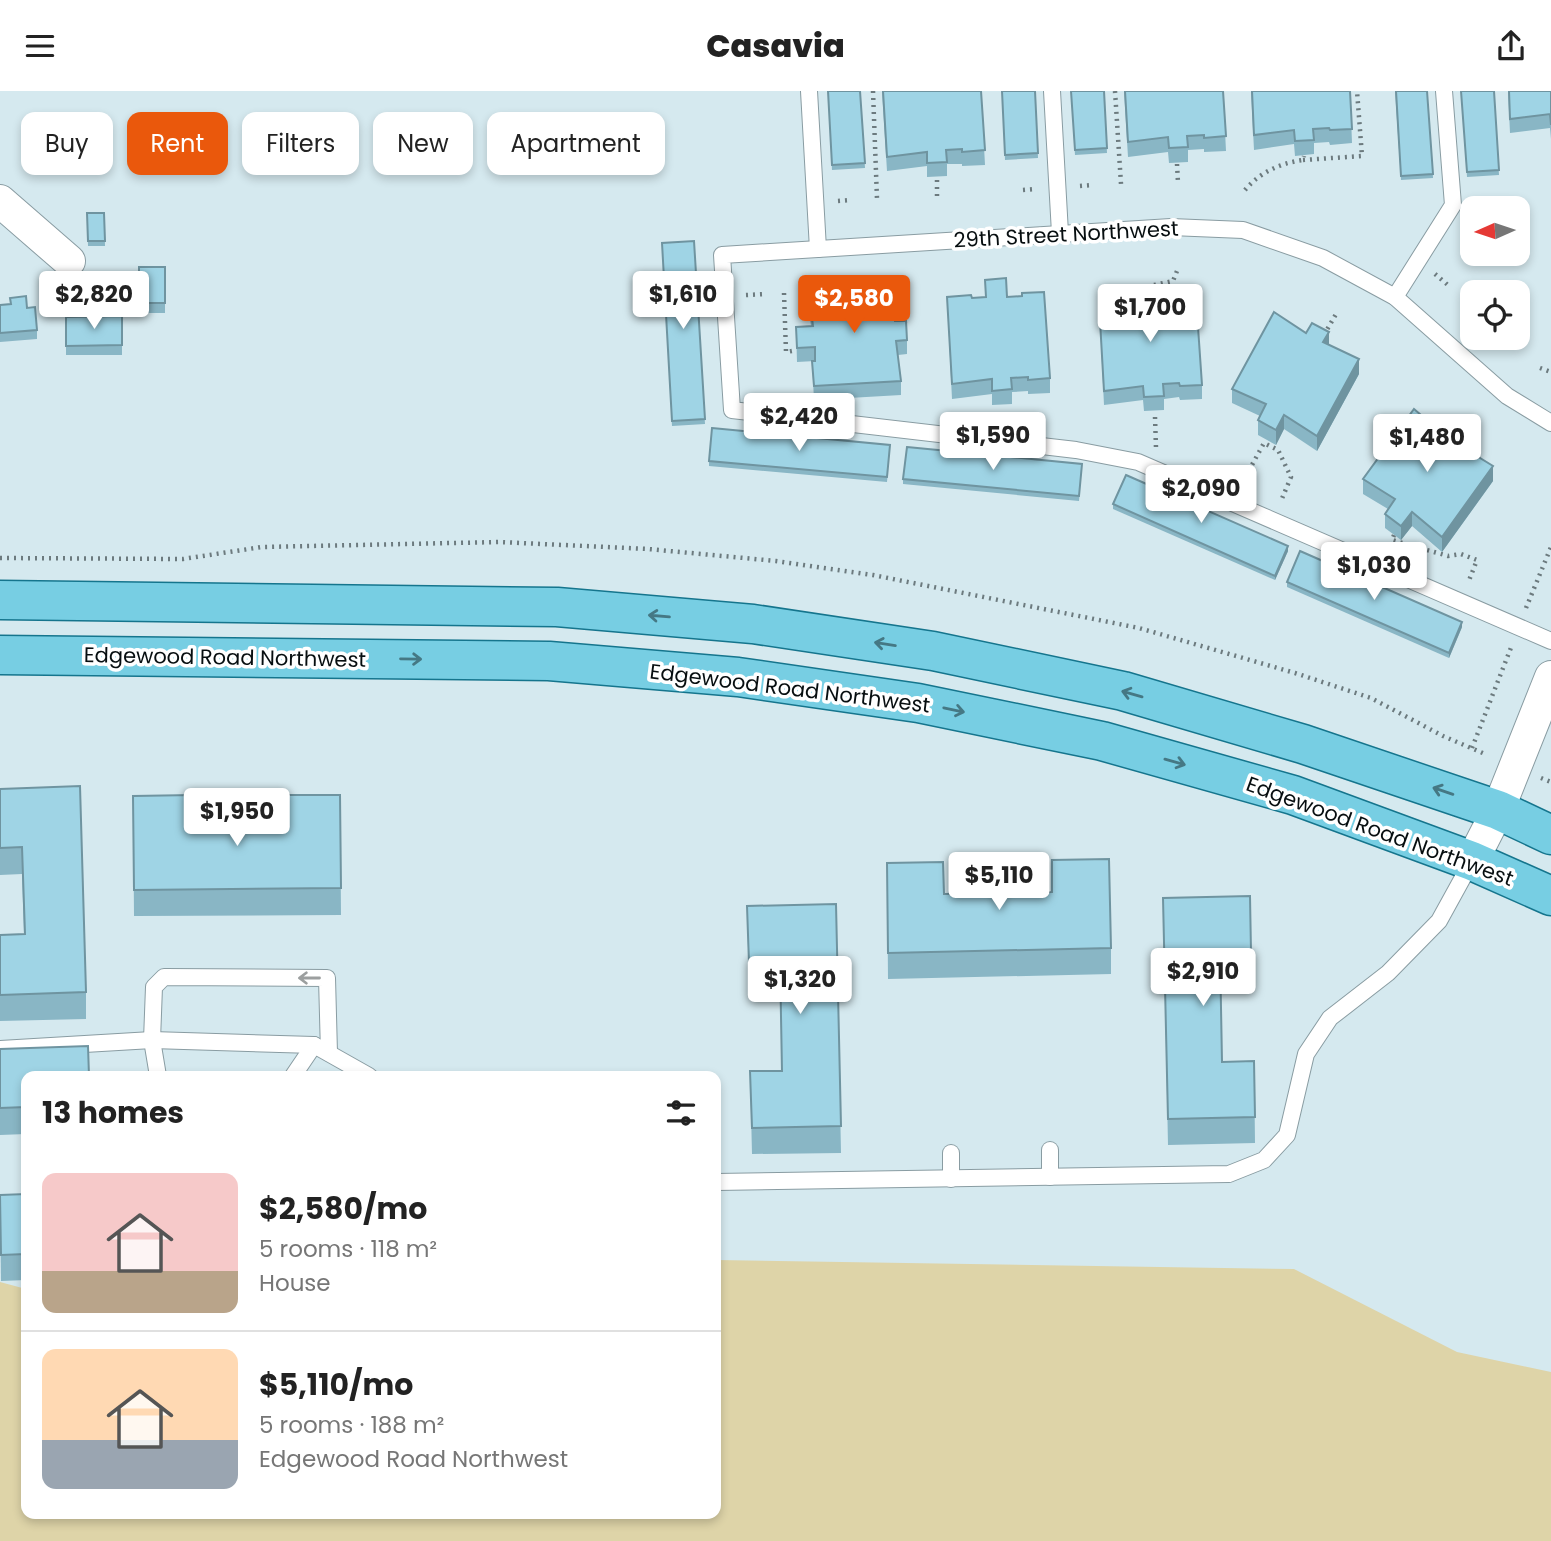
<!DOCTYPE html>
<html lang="en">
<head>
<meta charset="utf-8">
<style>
	:root { --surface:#fff; --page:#f6f6f6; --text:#222; --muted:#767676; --line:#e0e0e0; --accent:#ea580c }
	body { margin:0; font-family:Poppins,sans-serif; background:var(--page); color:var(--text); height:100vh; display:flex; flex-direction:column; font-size:26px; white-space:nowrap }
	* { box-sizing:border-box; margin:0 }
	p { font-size:23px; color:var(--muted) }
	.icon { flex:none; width:38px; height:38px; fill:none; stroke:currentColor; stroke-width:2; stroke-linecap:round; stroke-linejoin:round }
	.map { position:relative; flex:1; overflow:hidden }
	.side { position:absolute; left:21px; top:980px; width:700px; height:448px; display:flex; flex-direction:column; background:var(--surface); border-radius:14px; box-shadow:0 4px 10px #0003 }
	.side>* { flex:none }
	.hud { position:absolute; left:21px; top:21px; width:700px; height:63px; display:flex; gap:14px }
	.needle { width:46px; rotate:267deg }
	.buttons { position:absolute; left:1460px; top:105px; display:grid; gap:14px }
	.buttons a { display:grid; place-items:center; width:70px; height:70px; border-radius:14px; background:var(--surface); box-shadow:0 4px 10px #0003; font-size:35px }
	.price { position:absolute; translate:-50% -60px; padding:0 16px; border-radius:7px; background:#fff; color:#222; font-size:23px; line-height:46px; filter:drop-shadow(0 2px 4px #0008) }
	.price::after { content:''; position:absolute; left:50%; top:42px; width:21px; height:16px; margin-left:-10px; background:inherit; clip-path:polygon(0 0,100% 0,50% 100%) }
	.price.selected { background:var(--accent); color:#fff }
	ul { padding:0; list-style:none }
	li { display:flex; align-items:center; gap:21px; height:175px; padding:0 21px }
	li+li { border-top:2px solid var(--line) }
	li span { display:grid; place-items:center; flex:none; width:196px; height:140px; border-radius:14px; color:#555 }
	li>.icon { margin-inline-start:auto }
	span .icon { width:84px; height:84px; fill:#fffc; stroke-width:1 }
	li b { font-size:30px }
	h2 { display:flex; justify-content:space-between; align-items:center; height:84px; padding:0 21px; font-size:30px }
	.pill { padding:0 24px; border-radius:14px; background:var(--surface); box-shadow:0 4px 10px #0003; font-size:24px; line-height:63px }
	.pill.selected { background:var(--accent); color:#fff }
	header { display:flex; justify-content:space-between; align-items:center; height:91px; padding:0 21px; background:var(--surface); font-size:32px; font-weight:800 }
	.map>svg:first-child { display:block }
	.green { fill:#ded4a8 }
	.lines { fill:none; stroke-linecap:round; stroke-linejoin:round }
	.lane-casing { stroke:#899ca2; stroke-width:18 }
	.street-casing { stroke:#899ca2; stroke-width:34 }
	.primary-casing { stroke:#15758d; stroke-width:41 }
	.path { stroke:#6c7a7e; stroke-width:4.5; stroke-dasharray:2 5; stroke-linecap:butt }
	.lane { stroke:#fff; stroke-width:16 }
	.street { stroke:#fff; stroke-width:32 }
	.primary { stroke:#77cee3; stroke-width:38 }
	.wall { fill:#89b6c5 }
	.shaded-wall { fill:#6f94a0 }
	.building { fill:#9fd4e5; stroke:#6f94a0; stroke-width:2 }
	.oneway { stroke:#457884 }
	.oneway2 { stroke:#9c9f9f }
	.labels { text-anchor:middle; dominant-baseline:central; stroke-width:7; stroke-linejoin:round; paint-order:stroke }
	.street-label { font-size:21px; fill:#070e10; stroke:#fff }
</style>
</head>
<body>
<header><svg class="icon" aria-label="menu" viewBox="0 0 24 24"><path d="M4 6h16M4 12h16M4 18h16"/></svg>Casavia<svg class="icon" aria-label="share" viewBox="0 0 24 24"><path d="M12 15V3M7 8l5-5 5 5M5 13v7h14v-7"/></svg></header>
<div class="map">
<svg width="1551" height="1450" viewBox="0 0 1551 1450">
	<rect width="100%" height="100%" fill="#d5e9ef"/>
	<path class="green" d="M716,1169L1294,1178L1457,1261L1551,1281V1450H0V1191L26,1198V1423H716Z"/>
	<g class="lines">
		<g class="lane-casing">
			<g id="lane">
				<path d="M809,0L818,158"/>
				<path d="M1052,0L1060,142"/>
				<path d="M1395,206L1453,114L1444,0"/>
				<path d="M1551,332L1507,305L1395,206L1323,167L1243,139L1171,136L722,164L732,319L1076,359L1138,371L1551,550"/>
				<path d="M0,958L152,949L314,954L369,985"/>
				<path d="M158,985L152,949L154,896L164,886L327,887L329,962"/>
				<path d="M293,985L314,954"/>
				<path d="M1050,1059V1086"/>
				<path d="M951,1062V1088"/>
				<path d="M716,1091L1229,1083L1264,1069L1287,1044L1306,963L1330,927L1388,882L1439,830L1472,770"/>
			</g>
		</g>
		<g class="street-casing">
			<g id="street">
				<path d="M0,110L69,170"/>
				<path d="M1472,770L1498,719L1551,586"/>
			</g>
		</g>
		<g class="primary-casing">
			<g id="primary">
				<path d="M0,509L557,516L753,533L933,560L1123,600L1303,653L1498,719L1551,744"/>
				<path d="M0,564L549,570L738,586L918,612L1102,650L1293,704L1472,770L1551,805"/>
			</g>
		</g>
		<g class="path">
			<path d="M873,0L877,108"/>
			<path d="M1115,0L1121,93"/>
			<path d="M1303,69L1362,65L1357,0"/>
			<path d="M1177,73L1178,92"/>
			<path d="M937,89V105"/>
			<path d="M1080,95L1093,94"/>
			<path d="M1023,99L1036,98"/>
			<path d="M1245,99C1260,81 1281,72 1303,69L1304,65"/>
			<path d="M838,110L851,109"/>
			<path d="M1435,183L1449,195"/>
			<path d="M1154,194L1173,190L1177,180"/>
			<path d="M902,195L905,233"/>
			<path d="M784,202L786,261L792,260"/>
			<path d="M746,204L766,203"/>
			<path d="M1324,244L1336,223"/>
			<path d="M1540,277L1551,281"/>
			<path d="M1155,326L1156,357"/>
			<path d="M1463,348L1472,336"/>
			<path d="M1242,392L1264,352L1278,359L1291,386L1281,410"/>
			<path d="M1394,444L1392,449L1448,465L1461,463L1477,469L1468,492"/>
			<path d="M0,467L183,468L262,456L500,451L648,458L776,470L873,484L1139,537L1295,582L1371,607L1443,645L1485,663"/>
			<path d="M1526,517L1551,456"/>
			<path d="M1472,657L1512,554"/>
			<path d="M1541,687L1551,691"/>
		</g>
		<use href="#lane" class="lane"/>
		<use href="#street" class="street"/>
		<use href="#primary" class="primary"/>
	</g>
	<g class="wall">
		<path d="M828,0H860L865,77L832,79Z"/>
		<path d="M882,0H981L985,74L962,75V73H947V85L927,86V75L887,80Z"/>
		<path d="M1002,0H1035L1038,67L1005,69Z"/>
		<path d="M1071,0H1104L1107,62L1075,64Z"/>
		<path d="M1124,0H1223L1226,60L1204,61V58L1188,59V71L1169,72L1168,61L1128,66Z"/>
		<path d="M1251,0H1350L1352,52L1330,54L1329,51L1314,52V63L1295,65L1294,53L1254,59Z"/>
		<path d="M1395,0H1427L1433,87L1401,89Z"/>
		<path d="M1461,0H1494L1499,84L1467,86Z"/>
		<path d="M1508,0H1551V48L1550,37L1510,42Z"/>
		<path d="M87,122H104L105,155H88Z"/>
		<path d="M694,150L705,333L672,335L662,152Z"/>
		<rect x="139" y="176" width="26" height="46"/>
		<path d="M985,189L1007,206L1050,287V302L1028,303V300L1012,301V313L992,314V303L952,308L947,206L972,207H985Z"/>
		<path d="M1137,195L1158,212L1202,294V308L1180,309L1179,306L1164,308V319L1144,320L1143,309L1104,314L1099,212L1137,213Z"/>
		<path d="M808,197L896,214V228H894L895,230L907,249V263L898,264L901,290V304L814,309L812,270H815L797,271L796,236L811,235L808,212Z"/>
		<path d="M10,207L27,217L37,239V248L0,251V214L10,213Z"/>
		<path d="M122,225V264H66V226Z"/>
		<path d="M1306,242L1329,254L1359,283L1317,360L1284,338L1276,354L1258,344V329L1260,325L1232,312V298Z"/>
		<path d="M1443,343L1466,358L1493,390L1442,461L1412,435L1401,449L1385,437V423L1388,418L1363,403V388Z"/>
		<path d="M890,354L887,391L709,375V370Z"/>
		<path d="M1082,373L1079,410L903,393V388Z"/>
		<path d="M1113,413L1288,460L1275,489L1113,418Z"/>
		<path d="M1287,491L1462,536L1449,567L1287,496Z"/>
		<path d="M0,698L86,901V928L0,930V844L24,843L22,783L0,784Z"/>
		<path d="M340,704L341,824L134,825L133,705L194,740L280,739Z"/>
		<path d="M1052,769L1111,857V883L888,888L887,772L944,803L1052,801Z"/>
		<path d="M1250,805L1251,888L1220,889L1222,971L1254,970L1255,1052L1168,1054L1163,807Z"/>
		<path d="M836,813L841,1062L752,1063L750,980H782L780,898L749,899L747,815Z"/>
		<path d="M0,958L26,985V1043L0,1044Z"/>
		<path d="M26,1103V1189L1,1190L0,1104Z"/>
	</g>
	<g class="shaded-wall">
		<path d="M1329,241V256L1323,251Z"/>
		<path d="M1359,268V283L1317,360V345Z"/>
		<path d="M1284,324V338L1276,354V339Z"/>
		<path d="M1466,345V359L1459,354Z"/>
		<path d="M1493,375V390L1442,461V446Z"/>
		<path d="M1412,421V435L1401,449V435Z"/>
		<path d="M1288,455V460L1275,489V485Z"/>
		<path d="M1462,531V536L1449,567V562Z"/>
	</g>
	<g class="building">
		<path d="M828,0H860L865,72L832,74Z"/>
		<path d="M883,0H981L985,59L962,61V58L946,59L947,71L927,72V61L887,66Z"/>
		<path d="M1002,0H1035L1038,62L1005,64Z"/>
		<path d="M1071,0H1104L1107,57L1075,59Z"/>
		<path d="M1125,0H1223L1226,45L1204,47V44L1187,45L1188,56L1169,57L1168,46L1128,51Z"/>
		<path d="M1252,0H1350L1352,38L1330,39L1329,37L1313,38L1314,49L1295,50L1294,39L1254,44Z"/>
		<path d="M1396,0H1427L1433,83L1401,85Z"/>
		<path d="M1461,0H1494L1499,79L1467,81Z"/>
		<path d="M1509,0H1551V34L1550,23L1510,28Z"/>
		<path d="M87,122H104L105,150H88Z"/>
		<path d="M694,150L705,328L672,330L662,152Z"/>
		<rect x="139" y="176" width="26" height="36"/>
		<path d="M1006,187L1007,206L1022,205V202L1044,201L1050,287L1028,289V286L1011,287L1012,298L992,300V288L952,293L947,206L971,204L972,207L986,206L985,189Z"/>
		<path d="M895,192L896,214H893L895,230H906L907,249L896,250L901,290L814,295L812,270H815V256L797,257L796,236L813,235L808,197Z"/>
		<path d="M1157,194L1158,212L1196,207L1202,294L1180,295L1179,292L1163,293L1164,305L1144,306L1143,295L1104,300L1099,212L1138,213L1137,195Z"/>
		<path d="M26,205L27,217L35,216L37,239L0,242V214L11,213L10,207Z"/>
		<path d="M1274,221L1306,242L1312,232L1329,241L1323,251L1359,268L1317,345L1284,324L1276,339L1258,329L1266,313L1232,298Z"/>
		<path d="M122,225V254L66,255V226Z"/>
		<path d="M1414,318L1443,343L1450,333L1466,345L1459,354L1493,375L1442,446L1412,421L1401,435L1385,423L1395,408L1363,388Z"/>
		<path d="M712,337L890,354L887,386L709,370Z"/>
		<path d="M907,356L1082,373L1079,405L903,388Z"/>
		<path d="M1126,384L1288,455L1275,485L1113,413Z"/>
		<path d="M1300,460L1462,531L1449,562L1287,491Z"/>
		<path d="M80,695L86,901L0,904V844L25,843L22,756L0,757V698Z"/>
		<path d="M193,704L194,740L281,739L280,704H340L341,797L134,799L133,705Z"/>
		<path d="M1109,768L1111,857L888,862L887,772L943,771L944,803L1052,801V769Z"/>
		<path d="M1250,805L1251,861L1220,862L1222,971L1254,970L1255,1026L1168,1028L1163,807Z"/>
		<path d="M836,813L841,1035L752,1037L750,980H782L780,871L749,872L747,815Z"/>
		<path d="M88,955L89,985H26V1016L0,1017V958Z"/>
		<path d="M26,1103V1163L1,1164L0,1104Z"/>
	</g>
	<defs><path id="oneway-shaft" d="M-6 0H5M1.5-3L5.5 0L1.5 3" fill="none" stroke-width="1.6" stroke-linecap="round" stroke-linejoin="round" transform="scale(1.75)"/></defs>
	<g class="oneway">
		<use href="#oneway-shaft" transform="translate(659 525) rotate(-175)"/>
		<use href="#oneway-shaft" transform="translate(885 553) rotate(-171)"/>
		<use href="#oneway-shaft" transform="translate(411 568) rotate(1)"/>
		<use href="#oneway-shaft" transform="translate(1132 603) rotate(-164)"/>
		<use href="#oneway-shaft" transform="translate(954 619) rotate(12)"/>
		<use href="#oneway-shaft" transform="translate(1175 671) rotate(16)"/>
		<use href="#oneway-shaft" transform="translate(1443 700) rotate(-161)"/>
	</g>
	<use class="oneway2" href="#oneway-shaft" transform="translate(309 887) rotate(-180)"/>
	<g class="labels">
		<g class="street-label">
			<text transform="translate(1066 143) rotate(-3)">29th Street Northwest</text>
			<text transform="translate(225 566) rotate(1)">Edgewood Road Northwest</text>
			<text transform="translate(790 597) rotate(7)">Edgewood Road Northwest</text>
			<text transform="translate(1380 740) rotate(20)">Edgewood Road Northwest</text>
		</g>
	</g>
</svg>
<div class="buttons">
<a><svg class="needle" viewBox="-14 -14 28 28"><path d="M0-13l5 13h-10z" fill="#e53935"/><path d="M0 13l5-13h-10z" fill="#767676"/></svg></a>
<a><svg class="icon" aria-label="locate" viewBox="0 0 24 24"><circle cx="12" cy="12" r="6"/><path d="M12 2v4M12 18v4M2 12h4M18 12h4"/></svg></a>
</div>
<b class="price" style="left:94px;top:240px">$2,820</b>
<b class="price" style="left:683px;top:240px">$1,610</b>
<b class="price selected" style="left:854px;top:244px">$2,580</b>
<b class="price" style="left:1150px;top:253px">$1,700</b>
<b class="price" style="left:799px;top:362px">$2,420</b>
<b class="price" style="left:993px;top:381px">$1,590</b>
<b class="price" style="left:1427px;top:383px">$1,480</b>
<b class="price" style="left:1201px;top:434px">$2,090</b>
<b class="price" style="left:1374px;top:511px">$1,030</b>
<b class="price" style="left:237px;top:757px">$1,950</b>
<b class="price" style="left:999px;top:821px">$5,110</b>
<b class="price" style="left:1203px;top:917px">$2,910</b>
<b class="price" style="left:800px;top:925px">$1,320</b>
<div class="hud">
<a class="pill">Buy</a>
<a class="pill selected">Rent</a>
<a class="pill">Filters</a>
<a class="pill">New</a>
<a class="pill">Apartment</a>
</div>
<section class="side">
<h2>13 homes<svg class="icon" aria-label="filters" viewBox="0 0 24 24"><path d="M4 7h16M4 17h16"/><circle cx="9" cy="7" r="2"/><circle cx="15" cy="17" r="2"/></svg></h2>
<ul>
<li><span style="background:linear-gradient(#f6c9c9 70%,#b9a48a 0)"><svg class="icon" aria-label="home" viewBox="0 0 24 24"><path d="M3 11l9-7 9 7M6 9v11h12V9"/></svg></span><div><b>$2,580/mo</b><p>5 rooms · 118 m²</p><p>House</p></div></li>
<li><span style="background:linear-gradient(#ffd9b3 65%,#9aa5b1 0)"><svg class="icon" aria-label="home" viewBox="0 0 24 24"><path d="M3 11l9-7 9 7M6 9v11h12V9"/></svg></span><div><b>$5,110/mo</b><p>5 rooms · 188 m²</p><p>Edgewood Road Northwest</p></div></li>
</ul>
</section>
</div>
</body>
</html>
